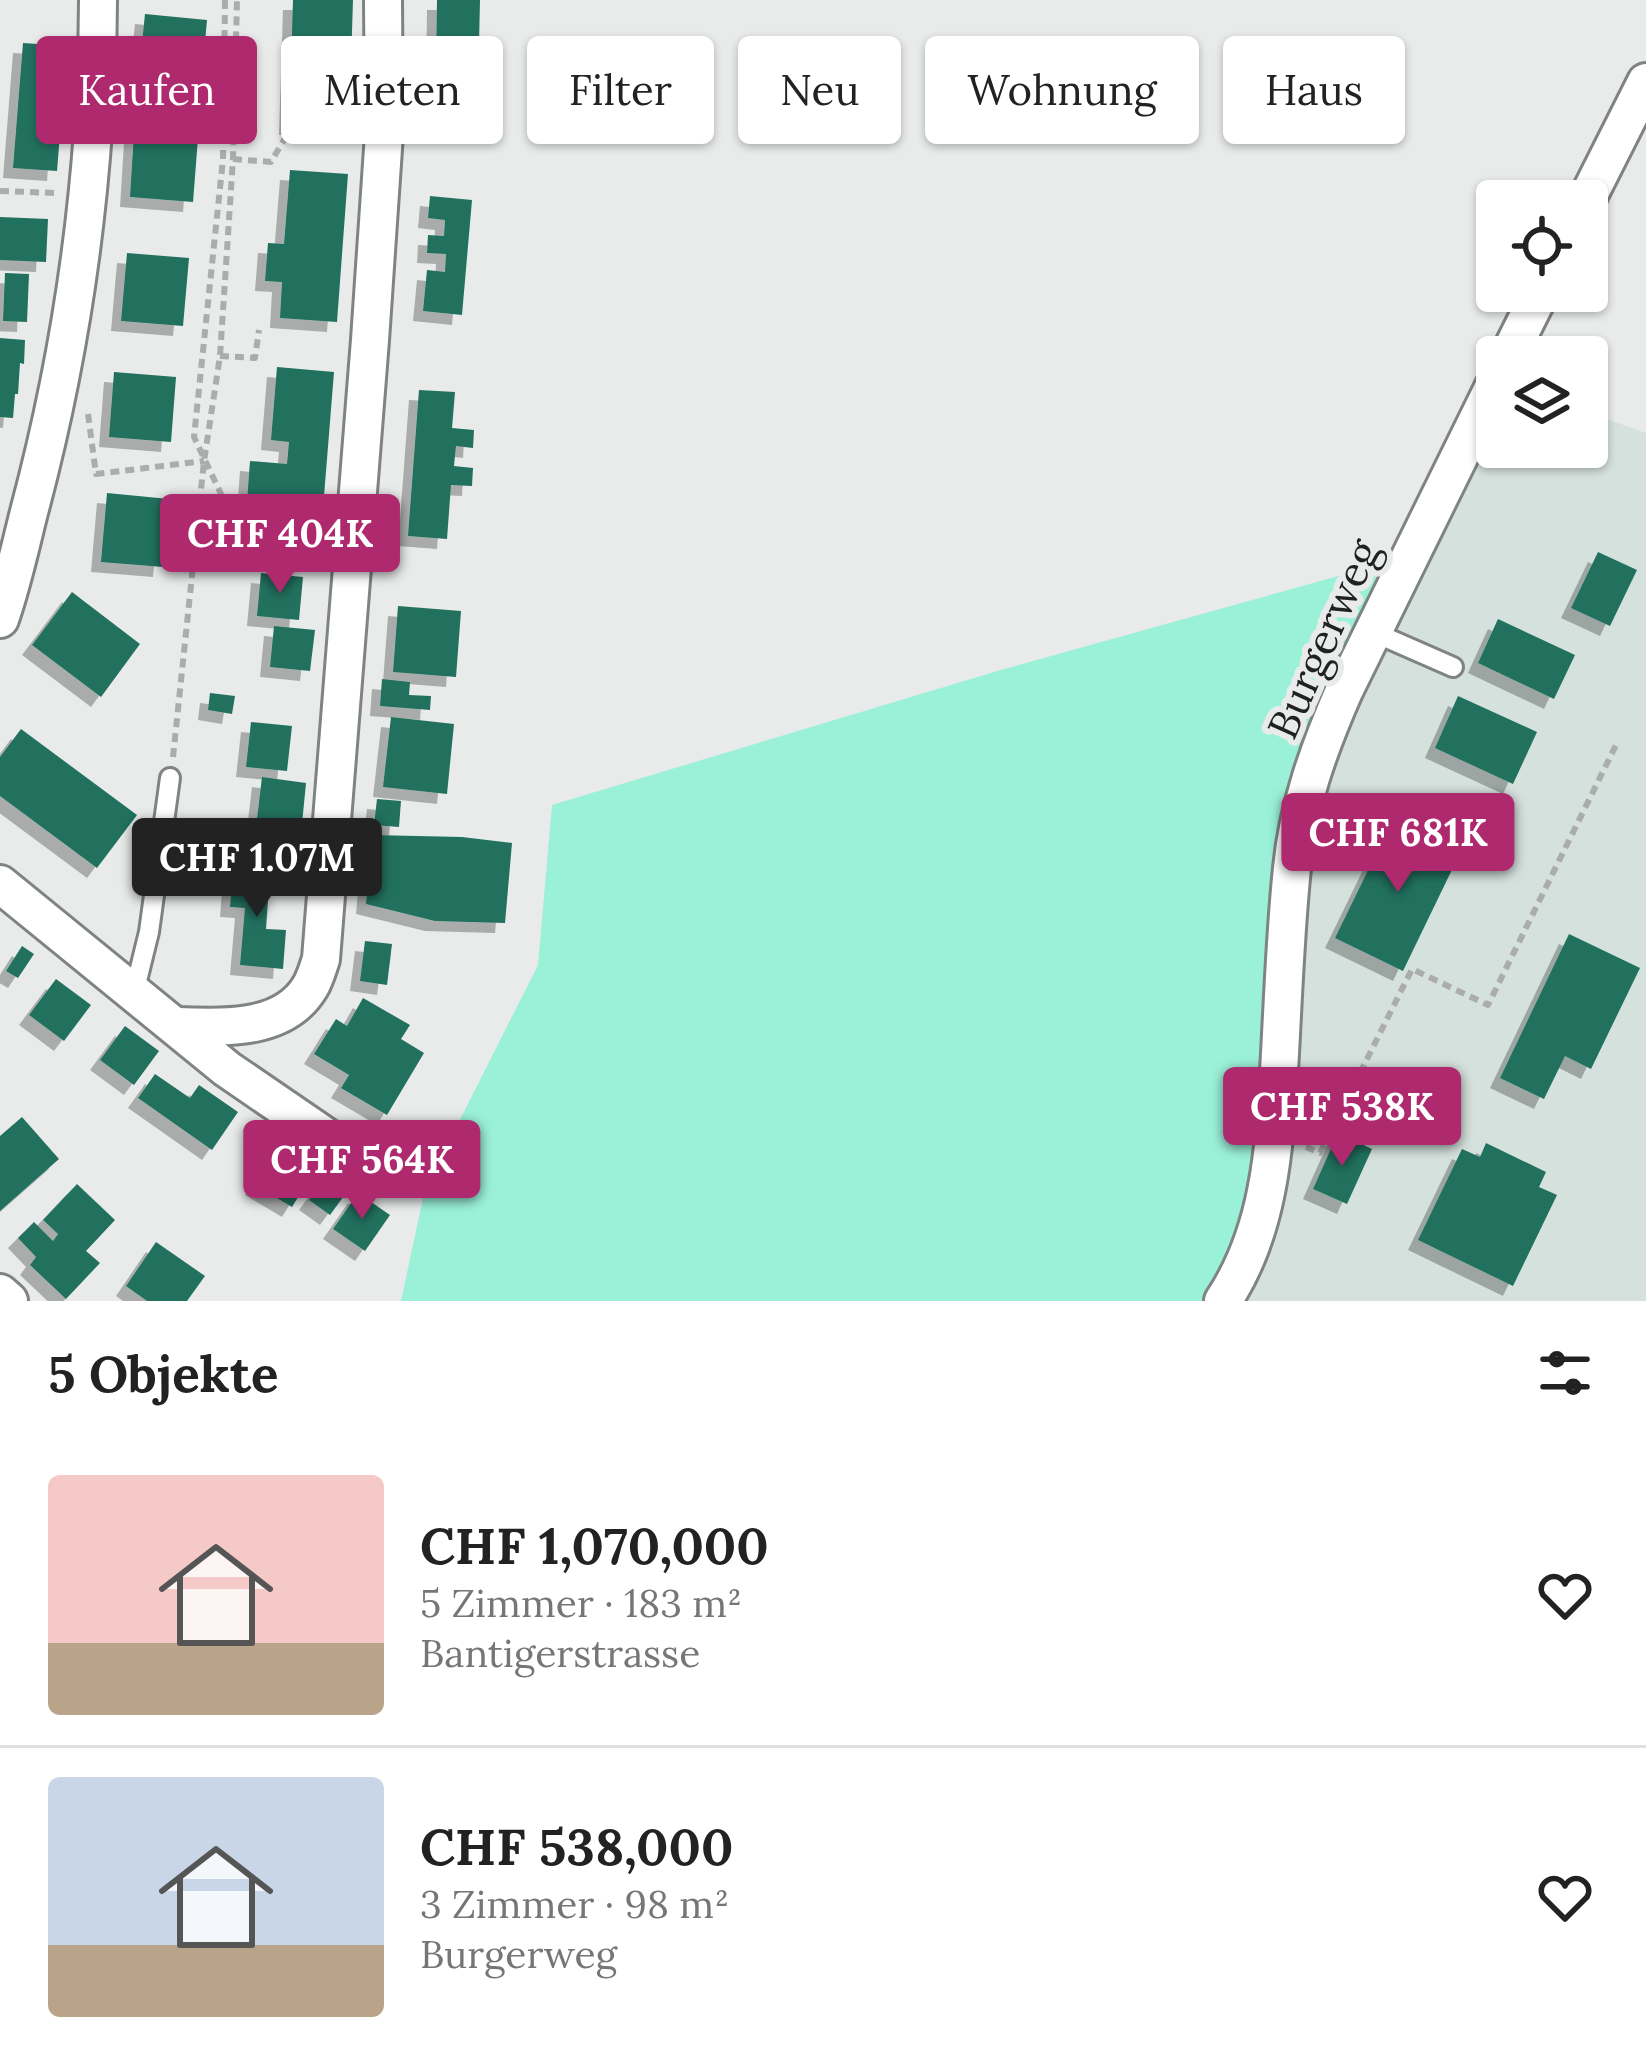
<!DOCTYPE html>
<html lang="de">
<head>
<meta charset="utf-8">
<style>
	:root { --surface:#fff; --page:#f2f2f2; --text:#222; --muted:#767676; --line:#e0e0e0; --accent:#af296e }
	body { margin:0; font-family:Lora,serif; background:var(--page); color:var(--text); height:100vh; display:flex; flex-direction:column; font-size:45px; white-space:nowrap }
	* { box-sizing:border-box; margin:0 }
	p { font-size:39px; color:var(--muted) }
	.icon { flex:none; width:66px; height:66px; fill:none; stroke:currentColor; stroke-width:2; stroke-linecap:round; stroke-linejoin:round }
	.map { position:relative; height:1301px; overflow:hidden }
	.details { display:flex; flex-direction:column; background:var(--surface); flex:1 }
	.details>* { flex:none }
	.hud { position:absolute; left:36px; top:36px; width:1575px; height:108px; display:flex; gap:24px }
	.tools { position:absolute; left:1476px; top:180px; display:grid; gap:24px }
	.tools a { display:grid; place-items:center; width:132px; height:132px; border-radius:12px; background:var(--surface); box-shadow:0 3px 9px #0004; font-size:60px }
	.price { position:absolute; translate:-50% -102px; padding:0 27px; border-radius:12px; background:var(--accent); color:#fff; font-size:39px; line-height:78px; filter:drop-shadow(0 3px 6px #0008) }
	.price::after { content:''; position:absolute; left:50%; top:72px; width:36px; height:27px; margin-left:-18px; background:inherit; clip-path:polygon(0 0,100% 0,50% 100%) }
	.price.active { background:#222; color:#fff }
	ul { padding:0; list-style:none }
	li { display:flex; align-items:center; gap:36px; height:300px; padding:0 48px }
	li+li { border-top:3px solid var(--line) }
	li span { display:grid; place-items:center; flex:none; width:336px; height:240px; border-radius:12px; color:#555 }
	li>.icon { margin-inline-start:auto }
	span .icon { width:144px; height:144px; fill:#fffc; stroke-width:1 }
	li b { font-size:51px }
	h2 { display:flex; justify-content:space-between; align-items:center; height:144px; padding:0 48px; font-size:51px }
	.chip { padding:0 42px; border-radius:12px; background:var(--surface); box-shadow:0 3px 9px #0004; font-size:42px; line-height:108px }
	.chip.active { background:var(--accent); color:#fff }
	.map>svg:first-child { display:block }
	.built { fill:#d5e1dd }
	.green { fill:#9bf0d8 }
	.building { fill:#21715e; filter:url(#shadow) }
	.lines { fill:none; stroke-linecap:round; stroke-linejoin:round }
	.service-casing { stroke:#7f8382; stroke-width:24 }
	.minor-casing { stroke:#7f8382; stroke-width:42 }
	.path { stroke:#abadac; stroke-width:6; stroke-dasharray:9 6; stroke-linecap:butt }
	.service { stroke:#fff; stroke-width:18 }
	.minor { stroke:#fff; stroke-width:36 }
	.tree { fill:#689a91 }
	.labels { text-anchor:middle; dominant-baseline:central; stroke-width:12; stroke-linejoin:round; paint-order:stroke }
	.street-label { font-size:42px; fill:#202121; stroke:#e8ebea }
</style>
</head>
<body>
<div class="map">
<svg width="1646" height="1301" viewBox="0 0 1646 1301">
	<defs>
		<filter id="shadow"><feDropShadow dx="-10" dy="10" stdDeviation="0" flood-color="#0004"/></filter>
	</defs>
	<rect width="100%" height="100%" fill="#e8ebea"/>
	<path class="built" d="M1497,380V447H1587V412L1646,433V1301H1223L1297,833Z"/>
	<path class="green" d="M1396,560L1335,689L1258,1195L1213,1301H401L425,1189L538,965L552,805L994,672Z"/>
	<g class="building">
		<path d="M293,0H353L349,126L289,125Z"/>
		<path d="M437,0H480L477,132L435,131Z"/>
		<path d="M145,14L207,20L201,88L138,82Z"/>
		<path d="M23,43L67,46L57,171L13,168Z"/>
		<path d="M134,133L198,138L193,202L130,197Z"/>
		<path d="M290,170L348,174L337,322L280,318L282,282L265,281L268,243L284,244Z"/>
		<path d="M430,196L472,200L462,315L423,311L427,270L445,272L446,254L427,253L428,235L444,236L445,220L428,218Z"/>
		<path d="M0,217L48,219L46,262L0,260Z"/>
		<path d="M127,253L189,258L183,326L121,321Z"/>
		<path d="M5,273L29,274L27,322L3,321Z"/>
		<path d="M0,338L25,340L24,364L20,363L18,394H15L13,418L0,417Z"/>
		<path d="M277,367L334,372L322,521L246,515L250,461L287,464L289,442L271,440Z"/>
		<path d="M114,372L176,377L171,442L109,437Z"/>
		<path d="M419,390L455,392L452,428L474,430L473,448L456,446L454,466L473,468L472,486L451,485L447,539L408,536Z"/>
		<path d="M107,493L169,499L163,567L101,562Z"/>
		<path d="M1598,552L1637,570L1610,626L1571,608Z"/>
		<path d="M261,573L303,577L299,620L257,616Z"/>
		<path d="M72,592L140,644L101,697L32,645Z"/>
		<path d="M398,606L461,611L456,677L393,672Z"/>
		<path d="M1498,619L1575,655L1554,699L1478,663Z"/>
		<path d="M274,626L315,630L310,671L270,667Z"/>
		<path d="M382,679L410,682L409,695L431,696L430,710L380,706Z"/>
		<path d="M210,693L235,696L232,714L208,710Z"/>
		<path d="M1458,696L1537,732L1513,784L1435,748Z"/>
		<path d="M391,717L454,724L447,794L383,787Z"/>
		<path d="M251,722L292,726L287,771L246,767Z"/>
		<path d="M21,729L137,815L97,868L0,796V757Z"/>
		<path d="M262,777L306,783L302,824L257,819Z"/>
		<path d="M377,799L401,801L399,827L374,825Z"/>
		<path d="M1393,819L1461,851L1403,971L1335,938Z"/>
		<path d="M372,835L462,837L512,843L505,923L435,921L366,904Z"/>
		<path d="M233,869L270,871L266,929L286,930L283,969L240,965L245,908L230,907Z"/>
		<path d="M1569,934L1640,968L1591,1069L1565,1056L1544,1099L1500,1078Z"/>
		<path d="M365,941L392,944L387,985L360,981Z"/>
		<path d="M22,946L34,954L18,978L6,971Z"/>
		<path d="M56,979L91,1005L64,1041L29,1015Z"/>
		<path d="M363,998L410,1025L401,1039L424,1053L387,1115L341,1088L349,1075L314,1054L336,1019L347,1026Z"/>
		<path d="M125,1026L159,1051L134,1085L100,1060Z"/>
		<path d="M155,1074L190,1098L199,1085L238,1112L212,1150L138,1098Z"/>
		<path d="M22,1117L59,1159L0,1211V1136Z"/>
		<path d="M1338,1133L1372,1149L1347,1204L1313,1189Z"/>
		<path d="M1486,1143L1546,1172L1539,1187L1557,1195L1513,1286L1418,1240L1462,1149L1480,1157Z"/>
		<path d="M279,1146L316,1168L292,1207L255,1185Z"/>
		<path d="M325,1178L346,1193L330,1215L309,1200Z"/>
		<path d="M77,1184L115,1220L86,1251L100,1263L66,1299L30,1265L36,1257L18,1238L34,1222L53,1241L58,1234L43,1220Z"/>
		<path d="M358,1193L390,1215L365,1251L333,1229Z"/>
		<path d="M156,1242L205,1276L187,1301H147L126,1286Z"/>
	</g>
	<g class="lines">
		<g class="service-casing">
			<g id="service">
				<path d="M1373,632L1453,667"/>
				<path d="M134,993L149,932L170,778"/>
			</g>
		</g>
		<g class="minor-casing">
			<g id="minor">
				<path d="M1586,201L1646,82"/>
				<path d="M1508,357L1541,291"/>
				<path d="M0,619C12,585 20,548 29,512C74,344 97,174 98,0"/>
				<path d="M0,884L227,1069L382,1175"/>
				<path d="M176,1026C222,1027 283,1032 310,987C315,979 318,968 321,959L370,340L384,134L383,0"/>
				<path d="M0,1293L9,1301"/>
				<path d="M1223,1301C1269,1232 1274,1151 1279,1071C1283,1003 1285,935 1292,868C1298,806 1319,748 1344,691L1497,380"/>
			</g>
		</g>
		<g class="path">
			<path d="M225,0L223,159L194,437L239,532L321,542"/>
			<path d="M233,159L271,162L288,133"/>
			<path d="M0,191L56,193"/>
			<path d="M220,356L255,358L259,330"/>
			<path d="M88,414L96,474L204,461"/>
			<path d="M173,757L204,461L220,356L233,159L237,0"/>
			<path d="M1306,1147L1320,1153L1412,969L1488,1005L1617,743"/>
		</g>
		<use href="#service" class="service"/>
		<use href="#minor" class="minor"/>
	</g>
	<circle class="tree" cx="1308" cy="1115" r="12"/>
	<g class="labels">
		<g class="street-label">
			<text transform="translate(1323 639) rotate(-66)">Burgerweg</text>
		</g>
	</g>
</svg>
<div class="tools">
<a><svg class="icon" aria-label="locate" viewBox="0 0 24 24"><circle cx="12" cy="12" r="6"/><path d="M12 2v4M12 18v4M2 12h4M18 12h4"/></svg></a>
<a><svg class="icon" aria-label="layers" viewBox="0 0 24 24"><path d="M12 4l9 5-9 5-9-5zM3 14l9 5 9-5"/></svg></a>
</div>
<b class="price" style="left:280px;top:596px">CHF 404K</b>
<b class="price" style="left:1398px;top:895px">CHF 681K</b>
<b class="price active" style="left:257px;top:920px">CHF 1.07M</b>
<b class="price" style="left:1342px;top:1169px">CHF 538K</b>
<b class="price" style="left:362px;top:1222px">CHF 564K</b>
<div class="hud">
<a class="chip active">Kaufen</a>
<a class="chip">Mieten</a>
<a class="chip">Filter</a>
<a class="chip">Neu</a>
<a class="chip">Wohnung</a>
<a class="chip">Haus</a>
</div>
</div>
<section class="details">
<h2>5 Objekte<svg class="icon" aria-label="filters" viewBox="0 0 24 24"><path d="M4 7h16M4 17h16"/><circle cx="9" cy="7" r="2"/><circle cx="15" cy="17" r="2"/></svg></h2>
<ul>
<li><span style="background:linear-gradient(#f6c9c9 70%,#b9a48a 0)"><svg class="icon" aria-label="home" viewBox="0 0 24 24"><path d="M3 11l9-7 9 7M6 9v11h12V9"/></svg></span><div><b>CHF 1,070,000</b><p>5 Zimmer · 183 m²</p><p>Bantigerstrasse</p></div><svg class="icon" aria-label="heart" viewBox="0 0 24 24"><path d="M12 20l-8-8c-3-5 5-10 8-4 3-6 11-1 8 4z"/></svg></li>
<li><span style="background:linear-gradient(#c9d6e8 70%,#b9a48a 0)"><svg class="icon" aria-label="home" viewBox="0 0 24 24"><path d="M3 11l9-7 9 7M6 9v11h12V9"/></svg></span><div><b>CHF 538,000</b><p>3 Zimmer · 98 m²</p><p>Burgerweg</p></div><svg class="icon" aria-label="heart" viewBox="0 0 24 24"><path d="M12 20l-8-8c-3-5 5-10 8-4 3-6 11-1 8 4z"/></svg></li>
</ul>
</section>
</body>
</html>
